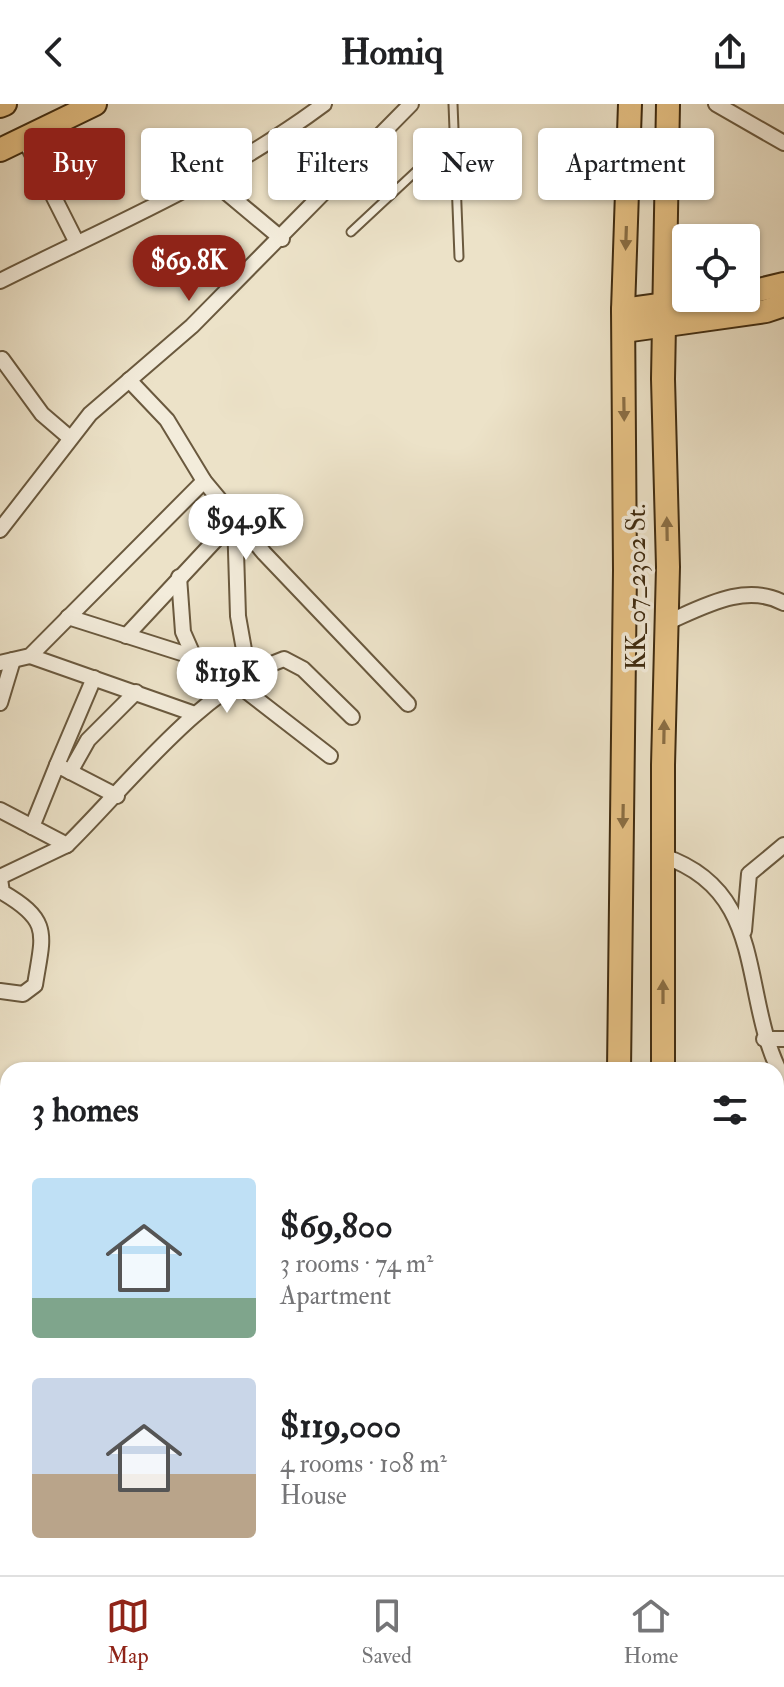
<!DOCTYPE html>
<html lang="en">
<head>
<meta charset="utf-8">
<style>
	:root { --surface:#fff; --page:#f2f2f2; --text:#202124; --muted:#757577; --line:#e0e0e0; --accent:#8f2418 }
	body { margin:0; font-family:"IM FELL Double Pica",serif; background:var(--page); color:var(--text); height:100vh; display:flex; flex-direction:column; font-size:30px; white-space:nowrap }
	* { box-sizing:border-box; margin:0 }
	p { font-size:26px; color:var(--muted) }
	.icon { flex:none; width:44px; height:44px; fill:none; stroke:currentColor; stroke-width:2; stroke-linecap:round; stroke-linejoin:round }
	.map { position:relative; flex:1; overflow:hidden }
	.sheet { position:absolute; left:0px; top:958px; width:784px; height:514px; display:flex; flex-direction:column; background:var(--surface); border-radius:24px 24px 0 0; box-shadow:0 2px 6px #0004 }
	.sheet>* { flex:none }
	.banner { position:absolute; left:24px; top:24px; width:736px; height:72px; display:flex; gap:16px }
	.buttons { position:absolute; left:672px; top:120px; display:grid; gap:16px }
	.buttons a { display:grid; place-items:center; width:88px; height:88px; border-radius:8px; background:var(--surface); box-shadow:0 2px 6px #0004; font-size:40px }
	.price { position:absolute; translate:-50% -68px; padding:0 18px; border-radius:28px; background:#fff; color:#222; font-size:26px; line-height:52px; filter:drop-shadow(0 2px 4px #0008) }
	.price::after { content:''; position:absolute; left:50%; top:48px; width:24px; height:18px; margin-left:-12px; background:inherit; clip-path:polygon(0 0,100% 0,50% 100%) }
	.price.selected { background:var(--accent); color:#fff }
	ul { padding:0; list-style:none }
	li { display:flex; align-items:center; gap:24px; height:200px; padding:0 32px }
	li span { display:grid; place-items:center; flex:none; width:224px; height:160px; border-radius:8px; color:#555 }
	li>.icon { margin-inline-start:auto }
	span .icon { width:96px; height:96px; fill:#fffc; stroke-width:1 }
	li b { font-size:34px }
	h2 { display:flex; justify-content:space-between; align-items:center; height:96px; padding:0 32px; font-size:34px }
	.tag { padding:0 28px; border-radius:8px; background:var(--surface); box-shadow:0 2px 6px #0004; font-size:28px; line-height:72px }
	.tag.selected { background:var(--accent); color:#fff }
	header { display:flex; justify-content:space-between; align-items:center; height:104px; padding:0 32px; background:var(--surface); font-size:36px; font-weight:800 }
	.tabs { display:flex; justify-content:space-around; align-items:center; height:112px; border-top:2px solid var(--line); background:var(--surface); font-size:22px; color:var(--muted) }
	.tabs a { display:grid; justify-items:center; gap:4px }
	.tabs .selected { color:var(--accent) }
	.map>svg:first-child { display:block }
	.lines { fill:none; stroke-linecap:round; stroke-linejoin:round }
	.lane-casing { stroke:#6a593e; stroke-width:11 }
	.street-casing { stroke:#6a593e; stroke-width:18 }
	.primary-casing { stroke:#3f2b10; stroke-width:26 }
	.lane { stroke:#f3ecdb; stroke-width:7 }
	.street { stroke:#f3ecdb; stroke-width:14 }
	.primary { stroke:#e6c184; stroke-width:22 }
	.oneway { fill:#8a6e44 }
	.labels { text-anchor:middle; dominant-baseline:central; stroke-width:7; stroke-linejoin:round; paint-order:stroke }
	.street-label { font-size:26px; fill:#3f2b10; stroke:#f3ecdb }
</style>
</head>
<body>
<header><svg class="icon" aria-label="back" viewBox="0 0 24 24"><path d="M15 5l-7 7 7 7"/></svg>Homiq<svg class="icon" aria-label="share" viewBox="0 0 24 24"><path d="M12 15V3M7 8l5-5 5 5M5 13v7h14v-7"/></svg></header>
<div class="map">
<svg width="784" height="1471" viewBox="0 0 784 1471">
	<rect width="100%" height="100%" fill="#ece2c8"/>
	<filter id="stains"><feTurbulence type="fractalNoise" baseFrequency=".0025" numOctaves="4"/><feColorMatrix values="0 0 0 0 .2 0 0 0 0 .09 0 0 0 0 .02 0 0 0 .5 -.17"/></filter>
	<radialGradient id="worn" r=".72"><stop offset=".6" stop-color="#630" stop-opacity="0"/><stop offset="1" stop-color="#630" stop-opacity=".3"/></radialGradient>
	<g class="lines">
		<g class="lane-casing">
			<g id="lane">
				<path d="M453,0L459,153"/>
				<path d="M351,128L455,31"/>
			</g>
		</g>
		<g class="street-casing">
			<g id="street">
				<path d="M716,0L784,39"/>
				<path d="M24,34L77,139"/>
				<path d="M209,74L282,135"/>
				<path d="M0,177C110,122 225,74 324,0"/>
				<path d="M2,255L42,310L70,334"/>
				<path d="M129,276L167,316L204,377L264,449L408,600"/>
				<path d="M235,415L238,512L249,574"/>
				<path d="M0,426L90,310L192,222L411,0"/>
				<path d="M179,473L183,528L194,553"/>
				<path d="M68,513L194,553L237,580L330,652"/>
				<path d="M666,519C703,503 745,478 784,499"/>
				<path d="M126,532L235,415"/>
				<path d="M30,552L195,610"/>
				<path d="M0,559L30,552L204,377"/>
				<path d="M0,599L13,556"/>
				<path d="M57,661L94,574"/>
				<path d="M70,668L88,636L136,588"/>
				<path d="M0,706L67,741C130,679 200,585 284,555L303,565L352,613"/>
				<path d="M32,723L57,661L117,692"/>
				<path d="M663,752C771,788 738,895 784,976"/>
				<path d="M0,773L67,741"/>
				<path d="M0,775L2,788C52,817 43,830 35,881L23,890L0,887"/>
				<path d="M744,827L749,770L784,741"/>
				<path d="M764,935H784"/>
				<path d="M776,1418L784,1408"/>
				<path d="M479,1464L486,1471"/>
				<path d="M576,1464L586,1471"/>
				<path d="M545,1471L552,1464"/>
				<path d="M734,1471L739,1464"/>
			</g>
		</g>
		<g class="primary-casing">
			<g id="primary">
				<path d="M0,2L5,0"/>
				<path d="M0,46L95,0"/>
				<path d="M746,189L784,180"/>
				<path d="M623,206L710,194"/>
				<path d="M624,227L766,207L784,201"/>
				<path d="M619,966L625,466L623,206L630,0"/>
				<path d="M663,966V661L668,463L663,275L668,0"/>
				<path d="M657,1464L659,1471"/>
				<path d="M703,1464L705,1471"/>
			</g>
		</g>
		<use href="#lane" class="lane"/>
		<use href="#street" class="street"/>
		<use href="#primary" class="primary"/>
	</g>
	<defs><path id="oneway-solid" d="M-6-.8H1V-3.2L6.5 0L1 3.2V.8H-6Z" transform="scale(2)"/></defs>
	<g class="oneway">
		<use href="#oneway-solid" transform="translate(626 134) rotate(92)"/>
		<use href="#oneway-solid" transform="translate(624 305) rotate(89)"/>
		<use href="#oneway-solid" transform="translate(667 425) rotate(-91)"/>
		<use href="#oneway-solid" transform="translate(664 628) rotate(-89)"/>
		<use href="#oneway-solid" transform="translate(623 712) rotate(91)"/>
		<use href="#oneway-solid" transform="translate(663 888) rotate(-90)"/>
	</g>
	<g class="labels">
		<g class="street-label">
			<text transform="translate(637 483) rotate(-90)">KK_07_2302 St.</text>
		</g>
	</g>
	<rect width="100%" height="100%" filter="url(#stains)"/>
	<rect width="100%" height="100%" fill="url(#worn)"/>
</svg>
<div class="buttons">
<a><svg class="icon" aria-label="locate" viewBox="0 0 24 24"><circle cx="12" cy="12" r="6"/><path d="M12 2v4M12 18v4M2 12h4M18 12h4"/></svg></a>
</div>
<b class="price selected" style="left:189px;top:199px">$69.8K</b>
<b class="price" style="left:246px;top:458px">$94.9K</b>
<b class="price" style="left:227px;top:611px">$119K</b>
<div class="banner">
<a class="tag selected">Buy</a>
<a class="tag">Rent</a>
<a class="tag">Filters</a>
<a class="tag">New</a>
<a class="tag">Apartment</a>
</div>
<section class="sheet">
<h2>3 homes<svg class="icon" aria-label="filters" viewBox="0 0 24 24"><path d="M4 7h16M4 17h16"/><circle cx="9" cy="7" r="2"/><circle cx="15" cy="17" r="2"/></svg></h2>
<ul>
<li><span style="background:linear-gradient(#bfe0f5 75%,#7fa58c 0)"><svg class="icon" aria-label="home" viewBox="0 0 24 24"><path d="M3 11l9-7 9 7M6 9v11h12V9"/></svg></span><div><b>$69,800</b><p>3 rooms · 74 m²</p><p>Apartment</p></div></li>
<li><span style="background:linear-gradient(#c9d6e8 60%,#b9a48a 0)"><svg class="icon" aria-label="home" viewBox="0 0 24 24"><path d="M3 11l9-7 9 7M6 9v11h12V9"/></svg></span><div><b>$119,000</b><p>4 rooms · 108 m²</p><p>House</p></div></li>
</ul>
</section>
</div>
<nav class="tabs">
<a class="selected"><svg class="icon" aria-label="map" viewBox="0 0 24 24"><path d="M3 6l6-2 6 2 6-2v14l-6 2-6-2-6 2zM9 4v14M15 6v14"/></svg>Map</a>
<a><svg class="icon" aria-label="saved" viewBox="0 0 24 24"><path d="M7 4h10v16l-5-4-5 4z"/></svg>Saved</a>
<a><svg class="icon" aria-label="home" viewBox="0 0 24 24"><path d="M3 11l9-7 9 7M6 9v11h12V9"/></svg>Home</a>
</nav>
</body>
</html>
